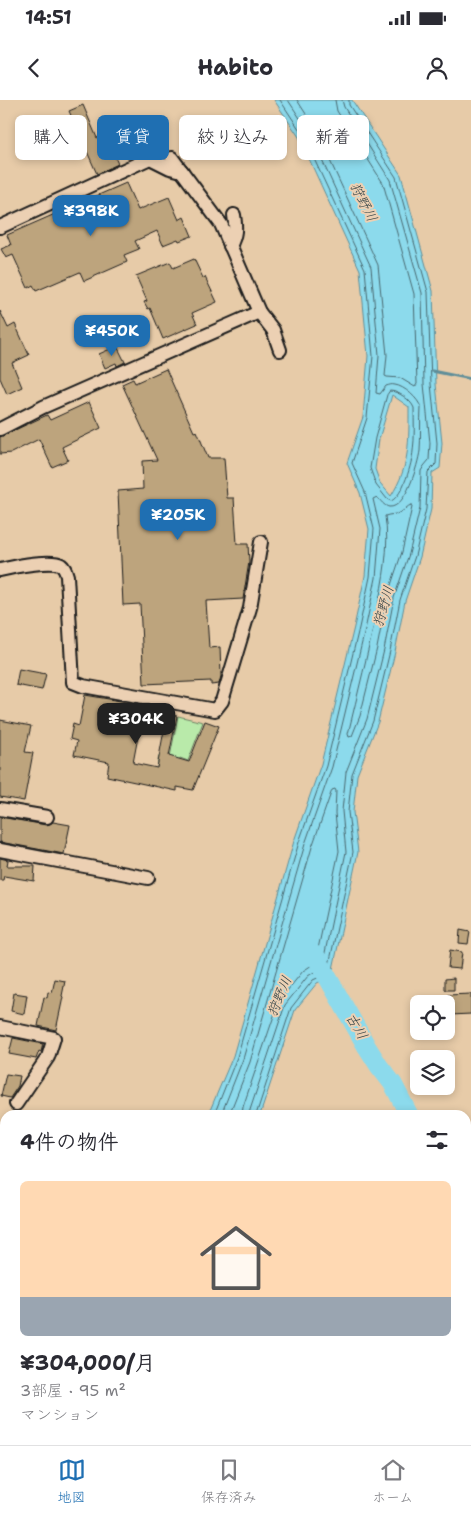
<!DOCTYPE html>
<html lang="ja">
<head>
<meta charset="utf-8">
<style>
	:root { --surface:#fff; --page:#f2f2f3; --text:#2b2b33; --muted:#7c7c81; --line:#e1e1e2; --accent:#1f6fb2 }
	body { margin:0; font-family:"Shantell Sans","Klee One",sans-serif; background:var(--page); color:var(--text); height:100vh; display:flex; flex-direction:column; font-size:19px; white-space:nowrap }
	* { box-sizing:border-box; margin:0 }
	p { font-size:16px; color:var(--muted) }
	.icon { flex:none; width:28px; height:28px; fill:none; stroke:currentColor; stroke-width:2; stroke-linecap:round; stroke-linejoin:round }
	.map { position:relative; flex:1; overflow:hidden }
	.side { position:absolute; left:0px; top:1010px; width:471px; height:335px; display:flex; flex-direction:column; background:var(--surface); border-radius:15px 15px 0 0; box-shadow:0 2px 8px #0003 }
	.side>* { flex:none }
	.guide { position:absolute; left:15px; top:15px; width:441px; height:45px; display:flex; gap:10px }
	.buttons { position:absolute; left:410px; top:895px; display:grid; gap:10px }
	.buttons a { display:grid; place-items:center; width:45px; height:45px; border-radius:8px; background:var(--surface); box-shadow:0 2px 8px #0003; font-size:25px }
	.price { position:absolute; translate:-50% -42px; padding:0 11px; border-radius:10px; background:var(--accent); color:#fff; font-size:16px; line-height:32px; filter:drop-shadow(0 1px 2px #0008) }
	.price::after { content:''; position:absolute; left:50%; top:30px; width:15px; height:11px; margin-left:-8px; background:inherit; clip-path:polygon(0 0,100% 0,50% 100%) }
	.price.current { background:#222; color:#fff }
	ul { padding:0; list-style:none }
	li { display:grid; align-content:center; gap:10px; height:265px; padding:0 20px }
	li span { display:grid; place-items:center; height:155px; border-radius:8px; color:#555 }
	li>.icon { margin-inline-start:auto }
	span .icon { width:90px; height:90px; fill:#fffc; stroke-width:1 }
	li b { font-size:21px }
	h2 { display:flex; justify-content:space-between; align-items:center; height:60px; padding:0 20px; font-size:21px }
	.tag { padding:0 18px; border-radius:8px; background:var(--surface); box-shadow:0 2px 8px #0003; font-size:18px; line-height:45px }
	.tag.current { background:var(--accent); color:#fff }
	.status { display:flex; justify-content:space-between; align-items:center; height:35px; padding:0 25px; background:var(--surface); direction:ltr }
	.status svg { height:14px; fill:currentColor }
	header { display:flex; justify-content:space-between; align-items:center; height:65px; padding:0 20px; background:var(--surface); font-size:22px; font-weight:700 }
	.menu { display:flex; justify-content:space-around; align-items:center; height:70px; border-top:1px solid var(--line); background:var(--surface); font-size:14px; color:var(--muted) }
	.menu a { display:grid; justify-items:center; gap:2px }
	.menu .current { color:var(--accent) }
	.map>svg:first-child { display:block }
	.green { fill:#b9eaaa; stroke:#6a8363 }
	.water { fill:#8cdaec; stroke:#5f8e99; fill-rule:evenodd }
	.lines { fill:none; stroke-linecap:round; stroke-linejoin:round }
	.shore { stroke:#49686f; stroke-width:1 }
	.stream { stroke:#5f8e99; stroke-width:3 }
	.river { stroke:#8cdaec; stroke-width:19 }
	.building { fill:#bda47d; stroke:#1c1c1c }
	.minor-casing { stroke:#1c1c1c; stroke-width:16 }
	.minor { stroke:#ecd0b3; stroke-width:12 }
	.labels { text-anchor:middle; dominant-baseline:central; stroke-width:4; stroke-linejoin:round; paint-order:stroke }
	.water-label { font-size:14px; font-style:italic; fill:#324246; stroke:#ecd0b3 }
</style>
</head>
<body>
<div class="status"><b>14:51</b><svg viewBox="0 0 49 12"><path d="M0 12V9h3v3zM5 12V6h3v6zM10 12V3h3v9zM15 12V0h3v12zM26 1h20v11H26zM47 4h2v5h-2z"/></svg></div>
<header><svg class="icon" aria-label="back" viewBox="0 0 24 24"><path d="M15 5l-7 7 7 7"/></svg>Habito<svg class="icon" aria-label="person" viewBox="0 0 24 24"><circle cx="12" cy="8" r="4"/><path d="M4 21q1-7 8-7t8 7"/></svg></header>
<div class="map">
<svg width="471" height="1345" viewBox="0 0 471 1345">
	<rect width="100%" height="100%" fill="#e7cba8"/>
	<filter id="ink" filterUnits="userSpaceOnUse"><feTurbulence type="fractalNoise" baseFrequency=".02" numOctaves="2"/><feDisplacementMap in="SourceGraphic" scale="10" xChannelSelector="R" yChannelSelector="G"/><feConvolveMatrix kernelMatrix="1 2 1 2 8 2 1 2 1" color-interpolation-filters="sRGB"/></filter>
	<g filter="url(#ink)">
		<path class="green" d="M178,616L203,622L188,661L180,658L175,670L157,667L159,655L170,657Z"/>
		<g class="water">
			<path d="M274,0H352L401,75L433,191L436,284L442,343L440,368L432,373L431,409L420,457L405,501L395,552L378,622L357,675L353,712L358,752L332,874L324,880L317,883L295,910L260,1015H208L233,956L294,741L321,664L354,527L365,476L369,429L360,393L347,363L363,317L368,256L360,170L299,37ZM392,295L409,307C409,341 410,366 391,396L380,383L375,369L379,339Z"/>
			<path d="M18,1340H66L63,1345H15Z"/>
		</g>
		<g class="lines">
			<g class="shore">
				<path d="M297,0L315,28L378,165L387,255L385,276L387,277L400,278L415,287L417,284L414,194L383,83L337,11L335,0"/>
				<path d="M390,291C398,291 411,300 414,308C414,322 415,337 413,351C412,363 403,396 391,401L387,399L376,385L370,368L375,338L387,295Z"/>
				<path d="M411,405L412,407L402,452L387,497L377,548L360,616L352,636L349,637L348,634C358,593 368,552 377,511C383,480 390,447 385,416C390,414 396,415 401,412C405,410 407,406 411,405Z"/>
				<path d="M214,1015L237,957L299,742L326,666L359,528L370,477L374,429L365,392L352,363L367,318L373,256L365,169L303,35L280,0"/>
				<path d="M221,1015L243,959L305,744L332,667L365,530L376,478L380,429L373,399L377,397C381,401 384,406 389,407C406,409 418,364 420,351C421,337 420,322 421,308C419,299 404,286 395,285C391,284 390,285 386,286L380,294L376,293L379,255L371,167L309,32L288,0"/>
				<path d="M229,1015L250,962L312,747L332,690L335,689L336,691L335,713L339,751L315,863L303,871L279,901L243,1007L242,1015"/>
				<path d="M249,1015L250,1010L285,905L308,876L322,867L346,752L342,711L346,672L367,619L384,550L394,498L409,454L420,408L421,371L424,366L429,360L430,343L424,284L422,193L390,80L344,7L342,0"/>
				<path d="M256,1015L291,908L313,880L322,876L328,870L353,752L348,712L352,674L373,621L390,551L400,500L415,456L426,409L428,372L436,364L437,343L431,284L428,192L396,77L349,5V0"/>
			</g>
			<path class="stream" d="M432,271L471,279"/>
			<g class="river">
				<path d="M315,855L367,947L379,966L393,984L409,1015"/>
				<path d="M466,1133L471,1178"/>
			</g>
		</g>
		<g class="building">
			<path d="M83,5L97,38L105,35L118,64L97,74L69,11Z"/>
			<path d="M126,83L138,110L169,97L179,120L184,117L192,136L179,141L178,139L163,145L157,131L135,141L139,149L124,155L127,162L84,181L80,172L36,191L33,185L28,188L13,155L6,158L1,149L11,145L7,135Z"/>
			<path d="M194,159L203,178L205,177L217,202L192,213L197,224L163,239L150,208L148,209L144,202L147,201L136,176L170,162L173,168Z"/>
			<path d="M0,211L8,228L15,224L29,255L12,263L22,287L7,294L0,278Z"/>
			<path d="M117,246L125,262L117,266L116,263L105,268L99,254Z"/>
			<path d="M166,269L194,332L197,331L208,358H224L227,398H234L237,444H248L249,462L243,499L206,501L209,548L220,547L221,576L219,584L211,585V581L144,584L140,504L123,505L118,391L143,389L142,361L157,360L122,284L133,279L135,283Z"/>
			<path d="M89,302L101,328L62,347L68,360L52,367L39,339L11,353L0,354V337L47,315L50,320Z"/>
			<path d="M19,569L46,574L42,590L16,585Z"/>
			<path d="M85,595L144,605L133,663L157,668L167,614L177,616L169,656L189,662L205,621L219,626L193,690L177,687V691L107,676L109,662L74,655L77,641L70,639L73,624L79,626Z"/>
			<path d="M0,620L31,626L25,652L33,653L32,658L24,701L0,697Z"/>
			<path d="M0,717L46,725L50,724L53,722L70,725L64,754L0,742Z"/>
			<path d="M0,758L8,760L7,766H35L34,781L4,776L3,780H0Z"/>
			<path d="M460,830L470,832L468,844L459,843Z"/>
			<path d="M450,850L462,852L460,869L448,868Z"/>
			<path d="M454,878V890H445V879Z"/>
			<path d="M55,879L65,881L62,896L63,897L56,930L38,926L44,897L47,898L48,892L52,893Z"/>
			<path d="M14,893L27,895L24,914L11,911Z"/>
			<path d="M471,894V914L450,915V910H448L447,895Z"/>
			<path d="M13,938L43,944L41,952L39,951L36,959L9,954Z"/>
			<path d="M6,974L20,976L18,986L10,998L1,996Z"/>
		</g>
		<g class="lines">
			<g class="minor-casing">
				<g id="minor">
					<path d="M172,58L221,124L259,212L273,230L280,250"/>
					<path d="M0,127L150,58L170,68L182,71"/>
					<path d="M230,146C236,135 236,128 234,115"/>
					<path d="M0,329L43,307L259,212"/>
					<path d="M0,470C13,467 51,459 61,465C65,468 66,472 67,476L73,582L83,586L215,610L222,601L250,508L261,442"/>
					<path d="M0,709L47,717"/>
					<path d="M0,750L148,778"/>
					<path d="M0,927L54,938L48,957L16,1004"/>
					<path d="M466,1087L471,1096"/>
					<path d="M466,1110L471,1103"/>
					<path d="M127,1340L125,1343L128,1345"/>
					<path d="M450,1340L456,1345"/>
					<path d="M294,1345L298,1340"/>
					<path d="M405,1345L408,1340"/>
				</g>
			</g>
			<use href="#minor" class="minor"/>
		</g>
	</g>
	<g class="labels">
		<g class="water-label">
			<text transform="translate(364 102) rotate(63)">狩野川</text>
			<text transform="translate(383 506) rotate(-74)">狩野川</text>
			<text transform="translate(279 896) rotate(-67)">狩野川</text>
			<text transform="translate(357 926) rotate(60)">古川</text>
		</g>
	</g>
</svg>
<div class="buttons">
<a><svg class="icon" aria-label="locate" viewBox="0 0 24 24"><circle cx="12" cy="12" r="6"/><path d="M12 2v4M12 18v4M2 12h4M18 12h4"/></svg></a>
<a><svg class="icon" aria-label="layers" viewBox="0 0 24 24"><path d="M12 4l9 5-9 5-9-5zM3 14l9 5 9-5"/></svg></a>
</div>
<b class="price" style="left:91px;top:137px">¥398K</b>
<b class="price" style="left:112px;top:257px">¥450K</b>
<b class="price" style="left:178px;top:441px">¥205K</b>
<b class="price current" style="left:136px;top:645px">¥304K</b>
<div class="guide">
<a class="tag">購入</a>
<a class="tag current">賃貸</a>
<a class="tag">絞り込み</a>
<a class="tag">新着</a>
</div>
<section class="side">
<h2>4件の物件<svg class="icon" aria-label="filters" viewBox="0 0 24 24"><path d="M4 7h16M4 17h16"/><circle cx="9" cy="7" r="2"/><circle cx="15" cy="17" r="2"/></svg></h2>
<ul>
<li><span style="background:linear-gradient(#ffd9b3 75%,#9aa5b1 0)"><svg class="icon" aria-label="home" viewBox="0 0 24 24"><path d="M3 11l9-7 9 7M6 9v11h12V9"/></svg></span><div><b>¥304,000/月</b><p>3部屋 · 95 m²</p><p>マンション</p></div></li>
</ul>
</section>
</div>
<nav class="menu">
<a class="current"><svg class="icon" aria-label="map" viewBox="0 0 24 24"><path d="M3 6l6-2 6 2 6-2v14l-6 2-6-2-6 2zM9 4v14M15 6v14"/></svg>地図</a>
<a><svg class="icon" aria-label="saved" viewBox="0 0 24 24"><path d="M7 4h10v16l-5-4-5 4z"/></svg>保存済み</a>
<a><svg class="icon" aria-label="home" viewBox="0 0 24 24"><path d="M3 11l9-7 9 7M6 9v11h12V9"/></svg>ホーム</a>
</nav>
</body>
</html>
